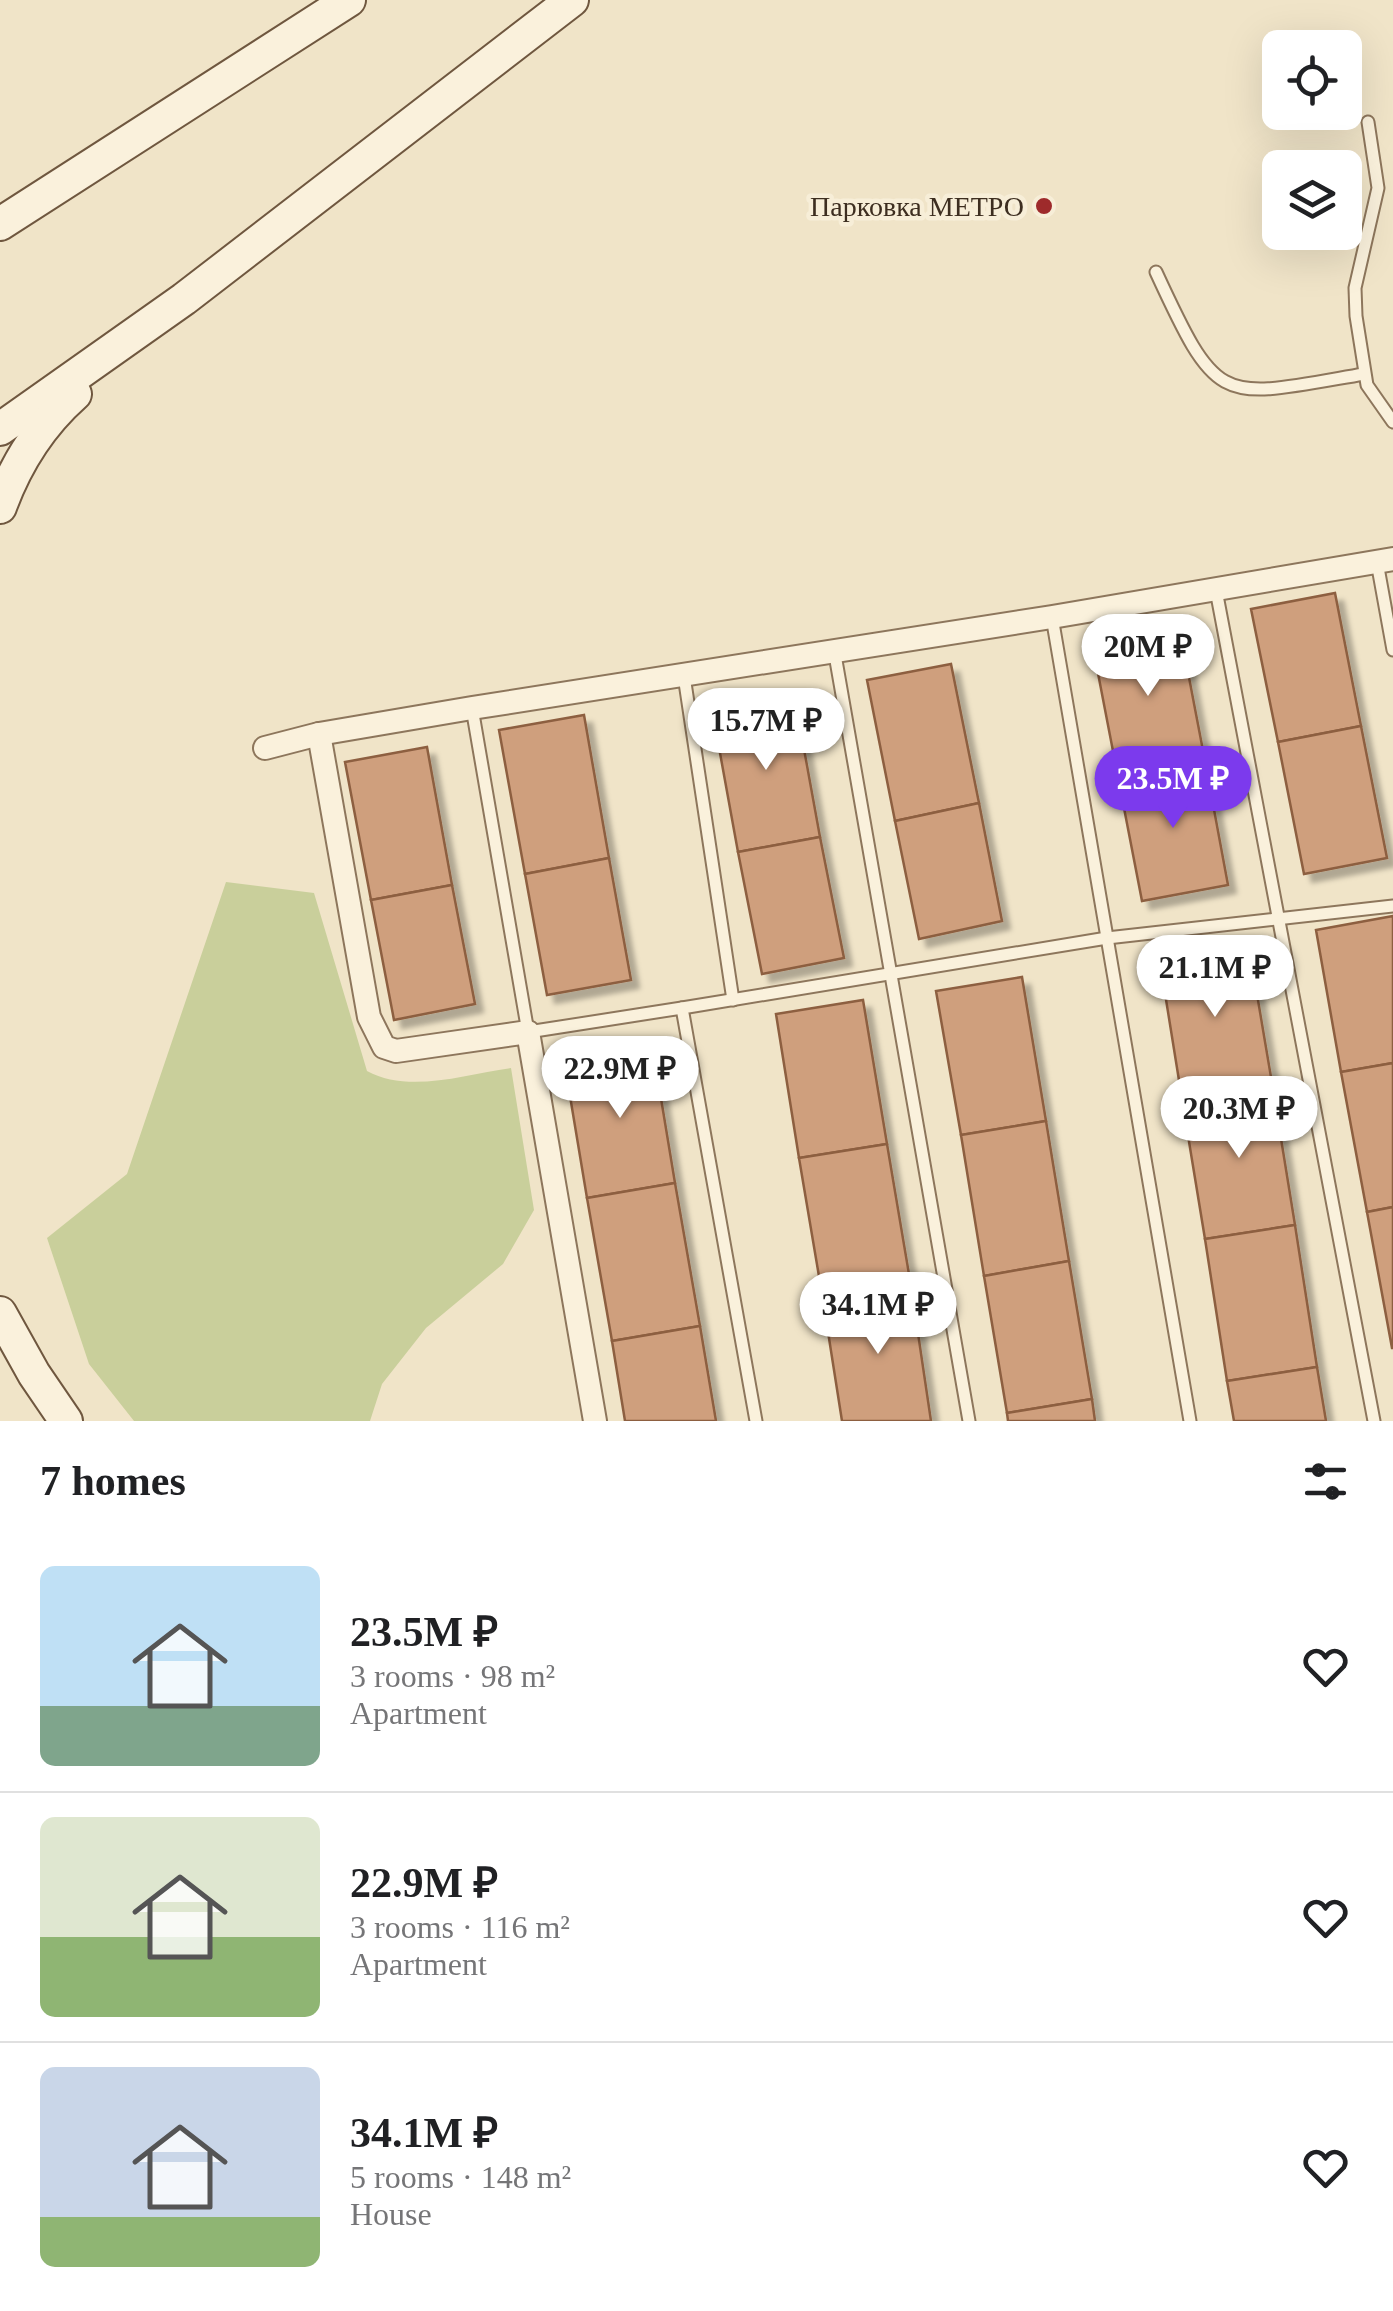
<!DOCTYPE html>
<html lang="en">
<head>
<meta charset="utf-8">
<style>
	:root { --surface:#fff; --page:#f2f2f2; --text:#202124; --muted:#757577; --line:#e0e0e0; --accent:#7c3aed }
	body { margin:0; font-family:"Times New Roman",serif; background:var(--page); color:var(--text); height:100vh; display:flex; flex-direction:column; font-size:38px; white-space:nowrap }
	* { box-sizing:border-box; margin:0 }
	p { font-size:32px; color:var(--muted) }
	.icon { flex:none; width:55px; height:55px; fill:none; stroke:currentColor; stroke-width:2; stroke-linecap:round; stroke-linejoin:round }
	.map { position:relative; height:1421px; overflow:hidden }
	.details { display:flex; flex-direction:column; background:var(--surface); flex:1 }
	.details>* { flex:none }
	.buttons { position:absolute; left:1262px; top:30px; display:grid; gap:20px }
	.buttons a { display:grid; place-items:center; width:100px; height:100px; border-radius:15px; background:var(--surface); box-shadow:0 10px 40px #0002; font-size:50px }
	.price { position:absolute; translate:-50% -85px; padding:0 22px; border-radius:35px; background:#fff; color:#222; font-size:32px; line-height:65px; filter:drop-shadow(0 2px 5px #0008) }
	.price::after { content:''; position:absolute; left:50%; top:60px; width:30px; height:22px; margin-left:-15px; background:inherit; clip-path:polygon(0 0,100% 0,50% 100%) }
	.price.selected { background:var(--accent); color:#fff }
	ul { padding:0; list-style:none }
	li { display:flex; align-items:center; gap:30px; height:250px; padding:0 40px }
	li+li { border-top:2px solid var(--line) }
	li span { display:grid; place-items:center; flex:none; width:280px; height:200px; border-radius:15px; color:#555 }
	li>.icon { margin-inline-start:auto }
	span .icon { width:120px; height:120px; fill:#fffc; stroke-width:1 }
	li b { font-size:42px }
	h2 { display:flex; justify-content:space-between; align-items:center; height:120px; padding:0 40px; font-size:42px }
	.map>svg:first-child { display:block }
	.green { fill:#c9cf9b }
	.building { fill:#cf9f7d; stroke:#8d5f41; stroke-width:2.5; filter:url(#shadow) }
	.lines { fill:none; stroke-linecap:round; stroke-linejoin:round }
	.service-casing { stroke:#8d765c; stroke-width:15 }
	.minor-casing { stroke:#8d765c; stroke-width:26 }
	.secondary-casing { stroke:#6f573f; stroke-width:36 }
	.service { stroke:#faf1dc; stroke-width:11 }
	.minor { stroke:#faf1dc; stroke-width:22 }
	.secondary { stroke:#faf1dc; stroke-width:32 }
	.poi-dot { fill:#9e2a2b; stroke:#f7eed8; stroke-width:4 }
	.labels { text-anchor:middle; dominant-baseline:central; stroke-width:9; stroke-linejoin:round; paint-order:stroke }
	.poi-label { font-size:28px; fill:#3d2e20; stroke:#f7eed8; text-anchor:end }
</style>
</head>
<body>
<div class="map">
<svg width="1393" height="1421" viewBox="0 0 1393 1421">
	<defs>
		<filter id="shadow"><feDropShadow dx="8" dy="8" stdDeviation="2.5" flood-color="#0004"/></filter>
	</defs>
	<rect width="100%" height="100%" fill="#f0e4c8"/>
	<path class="green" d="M226,882L314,893L367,1071C409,1094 466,1074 511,1068L534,1210L503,1264L426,1328L382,1384L370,1421H134L89,1364L47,1238L127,1174Z"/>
	<g class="building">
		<path d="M1335,593L1361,726L1278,742L1251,609Z"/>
		<path d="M1178,620L1205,761L1118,777L1091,637Z"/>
		<path d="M951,664L979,803L895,821L867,680Z"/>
		<path d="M794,694L820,837L738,852L712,709Z"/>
		<path d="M584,715L609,858L525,874L499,730Z"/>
		<path d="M1361,726L1387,858L1304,874L1278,742Z"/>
		<path d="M427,747L452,885L371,900L345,762Z"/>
		<path d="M1205,761L1228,885L1142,901L1118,777Z"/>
		<path d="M979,803L1002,921L919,939L895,821Z"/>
		<path d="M820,837L844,958L762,974L738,852Z"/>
		<path d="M609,858L631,980L547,995L525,874Z"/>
		<path d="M452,885L475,1004L394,1020L371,900Z"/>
		<path d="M1393,916V1063L1341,1072L1316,930Z"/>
		<path d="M1248,941L1272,1083L1182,1099L1159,956Z"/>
		<path d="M1022,977L1046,1121L961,1135L936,991Z"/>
		<path d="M863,1000L887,1144L799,1158L776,1014Z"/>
		<path d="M652,1044L675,1183L587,1198L564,1060Z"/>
		<path d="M1393,1063V1207L1367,1212L1341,1072Z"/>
		<path d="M1272,1083L1295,1225L1205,1239L1182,1099Z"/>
		<path d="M1046,1121L1069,1261L984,1276L961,1135Z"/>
		<path d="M887,1144L911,1286L823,1300L799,1158Z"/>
		<path d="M675,1183L700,1326L612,1341L587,1198Z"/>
		<path d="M1393,1207V1348H1392L1367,1212Z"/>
		<path d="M1295,1225L1317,1367L1227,1381L1205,1239Z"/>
		<path d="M1069,1261L1092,1399L1007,1413L984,1276Z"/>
		<path d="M911,1286L931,1421H842L823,1300Z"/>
		<path d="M700,1326L716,1421H625L612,1341Z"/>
		<path d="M1317,1367L1326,1421H1234L1227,1381Z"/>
		<path d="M1092,1399L1095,1421H1008L1007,1413Z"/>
	</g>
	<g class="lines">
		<g class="service-casing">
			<g id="service">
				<path d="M1368,122L1378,188L1355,288L1356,316L1367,385L1393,422"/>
				<path d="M1156,272C1219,409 1220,399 1364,374"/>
				<path d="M1377,562L1393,650"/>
				<path d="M1216,590L1374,1421"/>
				<path d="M1052,617L1190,1421"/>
				<path d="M834,649L969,1421"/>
				<path d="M684,676L733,1000"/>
				<path d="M472,708L528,1032L682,1008"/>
				<path d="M756,1421L682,1008L1107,938L1393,906"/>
			</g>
		</g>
		<g class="minor-casing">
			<g id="minor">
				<path d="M319,734L369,1017L384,1047L396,1051L528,1032L595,1421"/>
				<path d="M265,748L319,734L472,708L1052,617L1393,559"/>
			</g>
		</g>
		<g class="secondary-casing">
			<g id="secondary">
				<path d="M0,224L349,0"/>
				<path d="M0,429L184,299L572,0"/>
				<path d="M0,507C16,463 40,425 75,394"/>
				<path d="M0,1313L34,1374L66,1421"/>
			</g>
		</g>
		<use href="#service" class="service"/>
		<use href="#minor" class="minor"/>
		<use href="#secondary" class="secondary"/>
	</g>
	<circle class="poi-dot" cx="1044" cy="206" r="10"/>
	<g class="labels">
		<g class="poi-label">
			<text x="1024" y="206">Парковка МЕТРО</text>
		</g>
	</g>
</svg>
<div class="buttons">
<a><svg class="icon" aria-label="locate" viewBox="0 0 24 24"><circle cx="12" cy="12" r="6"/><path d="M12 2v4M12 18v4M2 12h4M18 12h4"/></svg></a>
<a><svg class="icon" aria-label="layers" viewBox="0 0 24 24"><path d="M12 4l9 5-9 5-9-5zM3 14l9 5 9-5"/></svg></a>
</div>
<b class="price" style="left:1148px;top:699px">20M ₽</b>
<b class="price" style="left:766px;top:773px">15.7M ₽</b>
<b class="price selected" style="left:1173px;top:831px">23.5M ₽</b>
<b class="price" style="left:1215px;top:1020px">21.1M ₽</b>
<b class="price" style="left:620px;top:1121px">22.9M ₽</b>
<b class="price" style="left:1239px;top:1161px">20.3M ₽</b>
<b class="price" style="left:878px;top:1357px">34.1M ₽</b>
</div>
<section class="details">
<h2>7 homes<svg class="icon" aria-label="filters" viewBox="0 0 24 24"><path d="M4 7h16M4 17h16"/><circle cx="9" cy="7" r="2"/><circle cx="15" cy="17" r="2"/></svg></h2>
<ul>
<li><span style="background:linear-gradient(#bfe0f5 70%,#7fa58c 0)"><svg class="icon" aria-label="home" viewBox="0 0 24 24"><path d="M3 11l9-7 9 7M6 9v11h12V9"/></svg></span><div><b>23.5M ₽</b><p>3 rooms · 98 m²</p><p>Apartment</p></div><svg class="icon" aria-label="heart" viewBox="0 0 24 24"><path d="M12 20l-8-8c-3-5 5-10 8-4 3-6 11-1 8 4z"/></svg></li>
<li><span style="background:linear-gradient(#dfe7d0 60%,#8fb573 0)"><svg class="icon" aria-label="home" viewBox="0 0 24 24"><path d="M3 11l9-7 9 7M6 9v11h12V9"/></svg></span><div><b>22.9M ₽</b><p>3 rooms · 116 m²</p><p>Apartment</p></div><svg class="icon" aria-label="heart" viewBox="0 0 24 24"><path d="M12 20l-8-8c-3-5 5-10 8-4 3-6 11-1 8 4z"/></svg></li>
<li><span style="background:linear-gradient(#c9d6e8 75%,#8fb573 0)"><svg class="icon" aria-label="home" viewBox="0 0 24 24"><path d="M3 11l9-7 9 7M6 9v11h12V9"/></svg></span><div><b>34.1M ₽</b><p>5 rooms · 148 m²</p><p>House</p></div><svg class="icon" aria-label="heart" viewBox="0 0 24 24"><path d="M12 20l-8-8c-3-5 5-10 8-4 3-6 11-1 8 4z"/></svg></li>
</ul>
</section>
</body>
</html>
